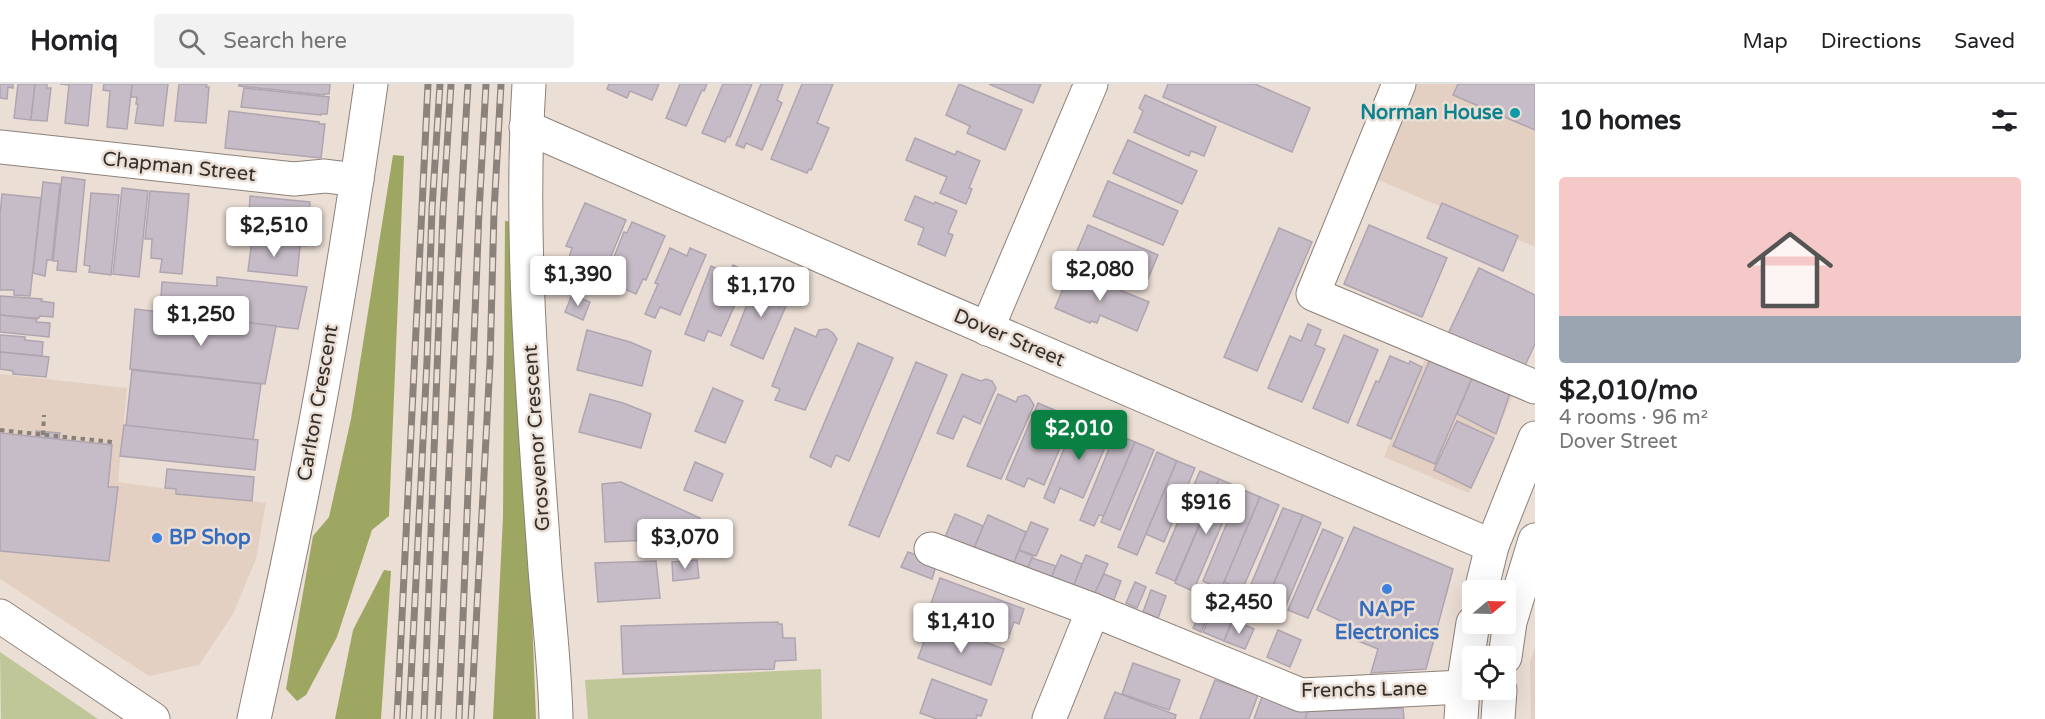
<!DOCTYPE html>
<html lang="en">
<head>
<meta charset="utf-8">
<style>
	:root { --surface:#fff; --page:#f2f2f2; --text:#202124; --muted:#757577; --line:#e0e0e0; --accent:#0b8043 }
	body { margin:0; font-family:"Varela Round",sans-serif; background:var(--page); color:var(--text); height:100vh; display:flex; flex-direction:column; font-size:22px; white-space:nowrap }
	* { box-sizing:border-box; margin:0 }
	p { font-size:20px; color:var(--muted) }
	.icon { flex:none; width:33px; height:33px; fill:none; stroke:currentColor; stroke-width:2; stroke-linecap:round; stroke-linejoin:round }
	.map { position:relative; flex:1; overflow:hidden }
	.panel { display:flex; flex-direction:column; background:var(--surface); width:510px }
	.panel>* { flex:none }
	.needle { width:39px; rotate:71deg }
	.tools { position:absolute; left:1462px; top:496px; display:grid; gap:12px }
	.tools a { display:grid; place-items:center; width:54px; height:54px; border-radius:6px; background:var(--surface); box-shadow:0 6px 24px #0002; font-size:30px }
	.price { position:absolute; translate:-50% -51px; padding:0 14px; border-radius:6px; background:#fff; color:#222; font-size:20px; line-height:39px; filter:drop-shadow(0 2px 3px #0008) }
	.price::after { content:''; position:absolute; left:50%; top:36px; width:18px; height:14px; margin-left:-9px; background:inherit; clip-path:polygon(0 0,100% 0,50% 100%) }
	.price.active { background:var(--accent); color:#fff }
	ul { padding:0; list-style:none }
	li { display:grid; align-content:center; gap:12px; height:318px; padding:0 24px }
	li+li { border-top:2px solid var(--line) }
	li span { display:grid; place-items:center; height:186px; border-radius:6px; color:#555 }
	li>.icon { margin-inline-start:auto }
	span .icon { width:108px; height:108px; fill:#fffc; stroke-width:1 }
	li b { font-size:26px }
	h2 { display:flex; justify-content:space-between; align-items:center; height:72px; padding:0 24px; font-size:26px }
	header { display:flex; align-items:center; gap:36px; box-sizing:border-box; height:84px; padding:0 30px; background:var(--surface); border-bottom:2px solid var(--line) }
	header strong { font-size:28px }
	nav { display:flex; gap:33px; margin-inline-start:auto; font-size:21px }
	.search { width:420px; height:54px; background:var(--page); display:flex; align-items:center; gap:15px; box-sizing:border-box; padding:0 21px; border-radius:6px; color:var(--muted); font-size:22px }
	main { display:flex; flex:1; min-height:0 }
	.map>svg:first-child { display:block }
	.built { fill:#e4d0c2 }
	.green { fill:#bfc799 }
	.forest { fill:#9da762 }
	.building { fill:#c6bcc7; stroke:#afa5b0; stroke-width:1.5 }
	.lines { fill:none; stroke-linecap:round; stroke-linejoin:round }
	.minor-casing { stroke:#8d8179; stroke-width:35 }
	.major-casing { stroke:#8d8179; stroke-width:35 }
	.highway-casing { stroke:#8d8179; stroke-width:35 }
	.path { stroke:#888079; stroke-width:4; stroke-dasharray:4.5 4.5; stroke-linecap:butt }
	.minor { stroke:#fff; stroke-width:33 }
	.major { stroke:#fff; stroke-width:33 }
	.highway { stroke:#fff; stroke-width:33 }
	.rail-casing { stroke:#8b827b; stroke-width:7 }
	.rail { stroke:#ebded4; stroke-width:4.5; stroke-dasharray:14; stroke-linecap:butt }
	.culture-dot { fill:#0f9aa8; stroke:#ebded4; stroke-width:2 }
	.shop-dot { fill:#3f7fe0; stroke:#ebded4; stroke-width:2 }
	.labels { text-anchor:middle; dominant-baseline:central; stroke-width:5; stroke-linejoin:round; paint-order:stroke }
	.culture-label { font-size:20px; font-weight:bold; fill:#0d838f; stroke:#ebded4; text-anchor:end }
	.street-label { font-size:20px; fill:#342f2b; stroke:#ebded4 }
	.shop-label { font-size:20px; font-weight:bold; fill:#366cbe; stroke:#ebded4; text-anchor:start }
</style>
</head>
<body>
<header>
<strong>Homiq</strong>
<div class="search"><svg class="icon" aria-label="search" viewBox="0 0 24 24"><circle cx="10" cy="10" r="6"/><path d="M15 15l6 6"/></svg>Search here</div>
<nav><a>Map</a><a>Directions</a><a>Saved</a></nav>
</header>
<main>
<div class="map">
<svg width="1535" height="635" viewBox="0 0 1535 635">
	<rect width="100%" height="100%" fill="#ebded4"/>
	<g class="built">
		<path d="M1409,0H1535V163L1369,92Z"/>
		<path d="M1429,265L1517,302L1469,409L1384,373Z"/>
		<path d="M0,290L127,304L118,398L266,419L256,475L233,530L199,581L149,592L0,495Z"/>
		<path d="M1535,563V635H1531L1530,579Z"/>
	</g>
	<g class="green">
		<path d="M0,568L98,635H1Z"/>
		<path d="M821,585L822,635H588L585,596Z"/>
	</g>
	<g class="forest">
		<path d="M393,71L404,72L389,432L372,446L337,553L306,611L297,617L286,605L313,452L329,433L351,335Z"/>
		<path d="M505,137L517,138L536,635H493L503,433Z"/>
		<path d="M384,486L391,487L381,635H335L353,546Z"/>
	</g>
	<g class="building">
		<path d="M0,0H13V4L8,3L7,15L0,14Z"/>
		<path d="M18,0H35L31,36L14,34Z"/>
		<path d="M35,0H47V4H51L47,37L31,36Z"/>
		<path d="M60,0H92L88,42L65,39L69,1Z"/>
		<path d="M104,0H132L127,45L107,43L110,7L103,6Z"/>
		<path d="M132,0H168L163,42L135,39L138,20H136L137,13H131Z"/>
		<path d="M179,0H207L206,3H209L206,39L175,37Z"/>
		<path d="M239,0H330L329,10H324V11L239,2Z"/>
		<path d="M609,0H659L652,16L630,7L627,14L607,5Z"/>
		<path d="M680,0H707L704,7L702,6L686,42L666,34Z"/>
		<path d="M723,0H752L730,53H727L725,58L702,49Z"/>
		<path d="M761,0H783L777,16L782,19L762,66L746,59L744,64L736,61Z"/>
		<path d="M802,0H833L817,39L829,44L811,86L809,85L807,89L771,75Z"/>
		<path d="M959,0L1022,26L1005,66L967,49L970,42L946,31Z"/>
		<path d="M989,0H1041L1033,19Z"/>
		<path d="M1168,0H1255L1310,24L1292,68L1163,13Z"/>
		<path d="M1458,0H1535V46L1453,11Z"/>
		<path d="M244,4L329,13L327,30H321V31L241,23Z"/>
		<path d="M1145,11L1216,43L1204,72L1191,67L1189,72L1134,48L1143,27L1139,24Z"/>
		<path d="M229,27L319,38V40H325L321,74L225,64Z"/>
		<path d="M915,54L955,71L957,67L980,77L969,104L972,105L966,120L940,109L947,93L906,76Z"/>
		<path d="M1128,56L1197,87L1182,120L1113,89Z"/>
		<path d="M62,93L85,96L76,188L57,186L58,177H53Z"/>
		<path d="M1108,97L1178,127L1163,161L1093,132Z"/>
		<path d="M43,98L60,100L52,176H47L45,192L33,189Z"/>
		<path d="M122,104L148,107L139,193L113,190Z"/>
		<path d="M150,107L189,110L182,190L160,188L162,175L151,174L152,155H145Z"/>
		<path d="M91,109L119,111L111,191L89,188L90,182L84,181Z"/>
		<path d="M2,110L41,114L30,212L14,211V206H0V130Z"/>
		<path d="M250,112L310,118L308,142L249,135Z"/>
		<path d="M915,112L934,120L935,118L957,127L948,149L953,151L945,172L918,160L924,144L905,136Z"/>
		<path d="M585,119L626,136L599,201L584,195L582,200L567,194V180L572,164L566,162Z"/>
		<path d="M1442,119L1518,152L1503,187L1427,154Z"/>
		<path d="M249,135L308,142L306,162L247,156Z"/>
		<path d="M632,138L665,152L646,196L643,195L636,210L609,198L616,180L612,178L624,148L627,149Z"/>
		<path d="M1088,141L1158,171L1144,204L1074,174Z"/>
		<path d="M1369,141L1447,174L1422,233L1344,200Z"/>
		<path d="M1279,144L1312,158L1257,287L1224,273Z"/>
		<path d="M252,156L300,162L297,192L248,187Z"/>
		<path d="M670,164L687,172L690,164L706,171L680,231L660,223L655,234L645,230L658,200L655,199Z"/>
		<path d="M733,181L749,189L721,252L708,247L704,257L685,250L711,182L729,190Z"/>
		<path d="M1479,184L1535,211V260L1523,286L1448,250Z"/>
		<path d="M1071,186L1149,218L1137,247L1100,231L1097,239L1091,237L1090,239L1055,224Z"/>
		<path d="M217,193L307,203L298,245L160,229L162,198L217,202Z"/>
		<path d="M758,193L792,208L763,275L731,261Z"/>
		<path d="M572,211L590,218L583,236L565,228Z"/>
		<path d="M0,212L42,215L41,217L54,219L53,233L40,232L39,234H30L0,231Z"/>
		<path d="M135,225L276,242L265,300L130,285Z"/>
		<path d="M0,231L37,235L36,238L50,239L49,253L0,248Z"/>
		<path d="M1308,240L1321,246L1315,261L1325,265L1302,318L1268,304L1290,252L1301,257Z"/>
		<path d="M795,244L816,253L819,246L827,245L833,249L837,255L805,326L775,316L780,305L772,302Z"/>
		<path d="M587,246L630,258L651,267L642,302L577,286Z"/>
		<path d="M0,251L25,253V256L43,258L42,272L0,268Z"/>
		<path d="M1344,251L1378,266L1348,339L1313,324Z"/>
		<path d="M858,259L893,274L849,377L836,371L831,383L810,373Z"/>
		<path d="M1434,266L1476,285L1435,380L1393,362Z"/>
		<path d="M0,268L49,273L46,293L13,290V287L0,285Z"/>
		<path d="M1390,272L1409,280L1410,277L1422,283L1391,355L1357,341L1376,297L1379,298Z"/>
		<path d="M916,278L947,291L879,453L849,441Z"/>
		<path d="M1476,285L1511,306L1496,350L1457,330Z"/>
		<path d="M132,286L261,300L253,356L126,342Z"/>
		<path d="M962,290L981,297L986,295L992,297L996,304L980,340L963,332L953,355L937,349Z"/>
		<path d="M713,304L743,317L725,359L695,347Z"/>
		<path d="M590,310L623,319L651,330L641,364L579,348Z"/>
		<path d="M998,310L1016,318L1018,313L1025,311L1029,313L1034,321L1001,395L967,382Z"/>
		<path d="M1038,319L1073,334L1044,401L1028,394L1024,403L1006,395Z"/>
		<path d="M1457,337L1494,354L1471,404L1434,386Z"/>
		<path d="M1075,338L1092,345L1095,339L1112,347L1083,414L1060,404L1054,419L1044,414Z"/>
		<path d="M124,341L258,356L255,386L120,372Z"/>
		<path d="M36,347L60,349L59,355L36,353Z"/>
		<path d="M0,349L112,361L108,403H118L109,477L0,467Z"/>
		<path d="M1115,350L1135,358L1104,432L1099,431L1094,442L1080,436Z"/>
		<path d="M1135,358L1154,366L1120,446L1101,438Z"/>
		<path d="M1157,368L1177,377L1137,471L1118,463Z"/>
		<path d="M1177,377L1195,384L1164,458L1146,450Z"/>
		<path d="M695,378L723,390L712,417L684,406Z"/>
		<path d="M167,385L254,393L252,417L176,410V405L165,404Z"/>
		<path d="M1200,387L1219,395L1175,497L1156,489Z"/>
		<path d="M1219,395L1238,403L1193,507L1175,499Z"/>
		<path d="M621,398L700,434L701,454L605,458L602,400Z"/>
		<path d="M1241,405L1260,413L1221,506L1203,497Z"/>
		<path d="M1260,413L1279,421L1242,506L1224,498Z"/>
		<path d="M1283,424L1303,431L1259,534L1243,527L1248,518L1244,517Z"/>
		<path d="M955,430L983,442L973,467L944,455Z"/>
		<path d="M988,431L1026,448L1013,481L973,467Z"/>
		<path d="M1303,431L1321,439L1282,531L1264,523Z"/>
		<path d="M1031,438L1048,445L1036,472L1019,466Z"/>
		<path d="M1354,443L1453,485L1426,585L1371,589L1378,565L1336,548L1341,537L1317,526Z"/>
		<path d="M1323,445L1343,454L1308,534L1288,526Z"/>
		<path d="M1019,466L1033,472L1027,486L1013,481Z"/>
		<path d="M908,468L937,479L932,495L901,483Z"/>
		<path d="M1061,471L1082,480L1073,503L1051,494Z"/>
		<path d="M1086,471L1108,480L1094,511L1073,503Z"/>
		<path d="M1032,474L1056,482L1051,494L1027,486Z"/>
		<path d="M697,476L699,494L673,497L672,478Z"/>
		<path d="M656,477L660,514L598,518L595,479Z"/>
		<path d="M1104,490L1121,497L1113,518L1094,511Z"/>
		<path d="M940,494L1024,525L1019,540L1014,538L1008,554L929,525Z"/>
		<path d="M1135,498L1146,503L1137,524L1126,519Z"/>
		<path d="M1151,506L1166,512L1158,534L1143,528Z"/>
		<path d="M1214,523L1234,531L1224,557L1203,548Z"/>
		<path d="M1197,536L1205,539L1201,548L1193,544Z"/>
		<path d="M1233,536L1254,545L1245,565L1224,557Z"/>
		<path d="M778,538V540H782L783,554H795L796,576L775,577L774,585L623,590L621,542Z"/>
		<path d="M931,539L1004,565L991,601L918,574Z"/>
		<path d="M1278,546L1301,556L1290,583L1267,573Z"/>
		<path d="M1133,579L1180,596L1169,626L1122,610Z"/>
		<path d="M932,595L987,616L981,632L977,631L976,635H937L920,629Z"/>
		<path d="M1215,596L1258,611L1249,635H1200Z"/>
		<path d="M1115,608L1176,631L1175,635H1104Z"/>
		<path d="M1263,610L1308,627L1305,635H1254Z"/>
		<path d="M1403,624L1404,635H1305L1308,627Z"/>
	</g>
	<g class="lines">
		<g class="minor-casing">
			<g id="minor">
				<path d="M529,0C519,159 534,326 545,485C549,535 555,585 556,635"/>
				<path d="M1399,0L1313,210L1535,303"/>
				<path d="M526,43L926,218L1492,462"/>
				<path d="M0,63L294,95L325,92L357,96"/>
				<path d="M987,245L1091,0"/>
				<path d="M931,465L1093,526L1301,611L1463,603"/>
				<path d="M0,532L153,635"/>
				<path d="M1049,635L1093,526"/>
			</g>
		</g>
		<g class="major-casing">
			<path id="major" d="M254,635C268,570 283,505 296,439C326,294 350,147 371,0"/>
		</g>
		<g class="highway-casing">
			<g id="highway">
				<path d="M1481,507L1492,462L1535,354"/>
				<path d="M1505,573L1510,538L1535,456"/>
				<path d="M1461,635L1463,603L1473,539"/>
				<path d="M1498,635L1500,606"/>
			</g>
		</g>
		<g class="path">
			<path d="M0,346L112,358"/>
			<path d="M43,351L44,331"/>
		</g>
		<use href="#minor" class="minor"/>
		<use href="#major" class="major"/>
		<use href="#highway" class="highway"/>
		<g class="rail-casing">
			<g id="rail">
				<path d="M397,635L428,0"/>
				<path d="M409,635L427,277L432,125L440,0"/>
				<path d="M424,635L443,127L451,0"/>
				<path d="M438,635C448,423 455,211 468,0"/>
				<path d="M459,635L479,128L486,0"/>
				<path d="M471,635L490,279L494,128L501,0"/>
			</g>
		</g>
		<use href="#rail" class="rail"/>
	</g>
	<circle class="culture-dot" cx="1515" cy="29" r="6"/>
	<g class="shop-dot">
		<circle cx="157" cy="454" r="6"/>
		<circle cx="1387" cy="505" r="6"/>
	</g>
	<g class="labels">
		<g class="culture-label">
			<text x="1503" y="29">Norman House</text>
		</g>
		<g class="street-label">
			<text transform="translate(179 83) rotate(6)">Chapman Street</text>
			<text transform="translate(1009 254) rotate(23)">Dover Street</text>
			<text transform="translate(318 319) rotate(-80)">Carlton Crescent</text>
			<text transform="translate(537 354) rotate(-94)">Grosvenor Crescent</text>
			<text transform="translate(1364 606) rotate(-1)">Frenchs Lane</text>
		</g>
		<g class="shop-label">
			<text x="169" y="454">BP Shop</text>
			<text x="1387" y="526" text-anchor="middle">NAPF<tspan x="1387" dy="23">Electronics</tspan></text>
		</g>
	</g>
</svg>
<div class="tools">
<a><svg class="needle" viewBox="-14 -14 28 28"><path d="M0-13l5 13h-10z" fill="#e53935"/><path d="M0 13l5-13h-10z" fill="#757577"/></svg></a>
<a><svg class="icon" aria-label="locate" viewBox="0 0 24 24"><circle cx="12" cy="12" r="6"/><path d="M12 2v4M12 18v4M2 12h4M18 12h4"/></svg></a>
</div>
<b class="price" style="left:274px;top:174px">$2,510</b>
<b class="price" style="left:1100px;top:218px">$2,080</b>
<b class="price" style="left:578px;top:223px">$1,390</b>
<b class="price" style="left:761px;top:234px">$1,170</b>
<b class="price" style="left:201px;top:263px">$1,250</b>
<b class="price active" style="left:1079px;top:377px">$2,010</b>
<b class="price" style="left:1206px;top:451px">$916</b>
<b class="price" style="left:685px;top:486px">$3,070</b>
<b class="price" style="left:1239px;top:551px">$2,450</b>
<b class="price" style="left:961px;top:570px">$1,410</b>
</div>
<section class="panel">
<h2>10 homes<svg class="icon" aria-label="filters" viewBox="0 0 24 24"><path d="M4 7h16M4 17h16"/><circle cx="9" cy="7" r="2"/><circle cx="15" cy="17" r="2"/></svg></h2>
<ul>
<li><span style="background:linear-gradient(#f6c9c9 75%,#9aa5b1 0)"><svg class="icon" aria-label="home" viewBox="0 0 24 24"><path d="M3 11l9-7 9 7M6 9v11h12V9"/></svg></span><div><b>$2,010/mo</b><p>4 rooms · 96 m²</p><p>Dover Street</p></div></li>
</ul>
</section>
</main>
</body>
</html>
